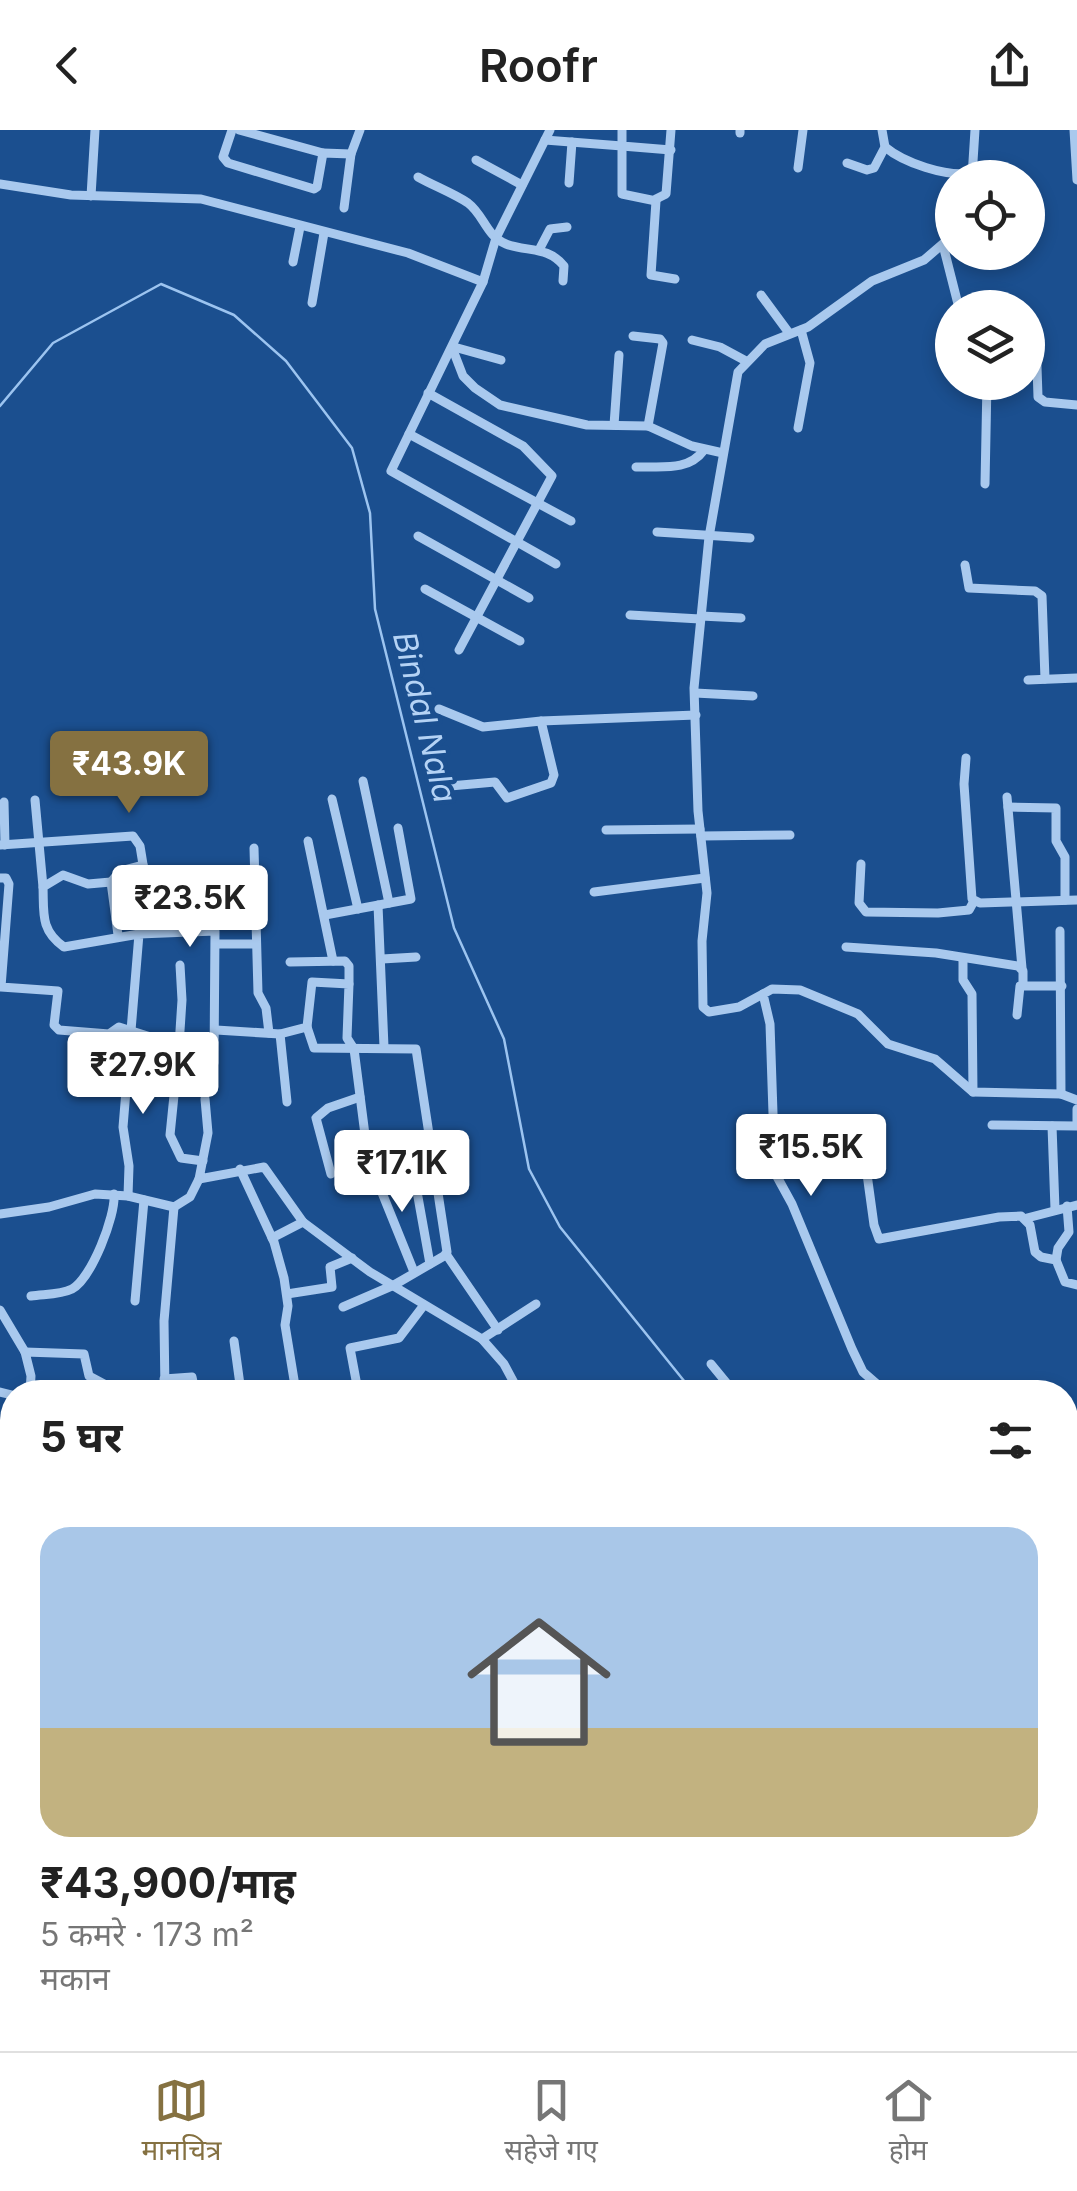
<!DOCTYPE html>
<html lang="hi">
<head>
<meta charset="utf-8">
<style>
	:root { --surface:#fff; --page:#f6f6f6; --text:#222; --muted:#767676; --line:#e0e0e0; --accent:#857141 }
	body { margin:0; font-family:Inter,"Noto Sans Devanagari",sans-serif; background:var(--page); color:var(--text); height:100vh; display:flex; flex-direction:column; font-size:38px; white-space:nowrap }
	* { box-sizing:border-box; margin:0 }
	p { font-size:32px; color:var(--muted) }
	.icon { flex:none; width:55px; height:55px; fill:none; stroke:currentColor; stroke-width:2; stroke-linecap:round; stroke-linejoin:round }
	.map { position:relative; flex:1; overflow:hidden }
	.details { position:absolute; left:0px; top:1250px; width:1078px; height:672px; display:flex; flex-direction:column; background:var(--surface); border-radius:40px 40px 0 0; box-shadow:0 5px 15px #0003 }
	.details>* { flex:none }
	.fabs { position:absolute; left:935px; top:30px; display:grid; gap:20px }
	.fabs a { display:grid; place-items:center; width:110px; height:110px; border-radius:50%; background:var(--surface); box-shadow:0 5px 15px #0003; font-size:50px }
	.price { position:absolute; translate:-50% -85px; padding:0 22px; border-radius:10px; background:#fff; color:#222; font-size:32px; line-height:65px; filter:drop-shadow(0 2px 5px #0008) }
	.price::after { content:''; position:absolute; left:50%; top:60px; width:30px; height:22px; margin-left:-15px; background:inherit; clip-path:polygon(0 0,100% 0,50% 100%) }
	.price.current { background:var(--accent); color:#fff }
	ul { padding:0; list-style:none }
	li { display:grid; align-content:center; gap:20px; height:530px; padding:0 40px }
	li span { display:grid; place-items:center; height:310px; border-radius:30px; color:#555 }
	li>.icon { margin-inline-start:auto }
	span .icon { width:180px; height:180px; fill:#fffc; stroke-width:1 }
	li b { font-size:42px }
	h2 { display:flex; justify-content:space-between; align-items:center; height:120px; padding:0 40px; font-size:42px }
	header { display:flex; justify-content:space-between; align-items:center; height:130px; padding:0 40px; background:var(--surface); font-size:45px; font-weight:600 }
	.tabs { display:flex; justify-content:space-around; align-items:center; height:140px; border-top:2px solid var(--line); background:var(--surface); font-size:28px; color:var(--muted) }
	.tabs a { display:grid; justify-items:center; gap:5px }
	.tabs .current { color:var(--accent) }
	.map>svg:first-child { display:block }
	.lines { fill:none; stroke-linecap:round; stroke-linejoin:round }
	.stream { stroke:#9cc4f0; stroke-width:2.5 }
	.minor { stroke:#a9c9ee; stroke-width:9 }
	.trunk { stroke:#f8faff; stroke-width:14 }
	.labels { text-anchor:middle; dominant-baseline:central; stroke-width:9; stroke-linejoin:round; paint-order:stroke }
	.water-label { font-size:32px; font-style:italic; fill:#b5d3f5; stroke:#1b4f8f }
</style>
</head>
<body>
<header><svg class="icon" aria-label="back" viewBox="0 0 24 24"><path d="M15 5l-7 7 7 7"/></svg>Roofr<svg class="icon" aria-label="share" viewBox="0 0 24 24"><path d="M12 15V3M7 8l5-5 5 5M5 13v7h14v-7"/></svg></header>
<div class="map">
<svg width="1077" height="1921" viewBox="0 0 1077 1921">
	<rect width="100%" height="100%" fill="#1b4f8f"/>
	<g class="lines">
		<g class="stream">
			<path d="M0,276L53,213L161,154L234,185L286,231L352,318L370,383L375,479L454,798L504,909L529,1039L560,1097L693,1262"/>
			<path d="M1065,1825L1077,1833"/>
		</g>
		<g class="minor">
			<path d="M232,0L223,27L228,33L314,59L317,57L323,23L351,24L360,0"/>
			<path d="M239,0L323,23"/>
			<path d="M622,0V16L671,20"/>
			<path d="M740,0V3"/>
			<path d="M1074,0L1077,50"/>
			<path d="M545,10L622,16V64L656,71L651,145L675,149"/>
			<path d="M885,17C904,33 946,47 971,43"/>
			<path d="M476,30L522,55"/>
			<path d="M847,33L867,40L874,38L885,17L882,0"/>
			<path d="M798,38L803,0"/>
			<path d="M418,47C434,56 453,63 468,73C484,85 486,106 506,114C527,122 548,116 564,136L563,151"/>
			<path d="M972,47L975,0"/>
			<path d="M569,53L572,12"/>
			<path d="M0,54L71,65L201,69L408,123L483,152L496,108L550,0"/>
			<path d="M91,66L95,0"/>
			<path d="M656,69L666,64L671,0"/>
			<path d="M344,78L351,24"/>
			<path d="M943,115L959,178"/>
			<path d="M539,120L550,99L567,97"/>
			<path d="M293,132L300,97"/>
			<path d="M483,152L391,341L556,434"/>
			<path d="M761,165L789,203"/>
			<path d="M312,173L324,103"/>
			<path d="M633,206L660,209L663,213L648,296"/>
			<path d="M1036,207L1038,267L1045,272L1077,275"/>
			<path d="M692,210L720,217L746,231"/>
			<path d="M454,217L501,230"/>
			<path d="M453,220L463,246L475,258L500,275L587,295L648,296L692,316L723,323"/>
			<path d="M428,263L523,316L552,346L459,520"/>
			<path d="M614,295L619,225"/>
			<path d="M798,298L810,233L801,200"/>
			<path d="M409,304L571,391"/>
			<path d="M636,337C661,336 688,342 704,320"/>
			<path d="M985,354L987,252"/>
			<path d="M657,402L750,408"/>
			<path d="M418,406L529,468"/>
			<path d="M965,435L969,458L1035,461L1042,466L1045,549"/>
			<path d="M425,459L520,511"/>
			<path d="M630,485L700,489"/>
			<path d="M701,486L741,488"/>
			<path d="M1028,550L1077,548"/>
			<path d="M695,563L753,566"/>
			<path d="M439,579L483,597L541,591L696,585"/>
			<path d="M966,628L964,654L972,769L980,773L1077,770"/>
			<path d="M363,651L389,773"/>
			<path d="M450,656L495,652L507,668L551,653L554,645L541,591"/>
			<path d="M1007,667L1022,838"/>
			<path d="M332,669L358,779"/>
			<path d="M35,670L43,757"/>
			<path d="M4,672L5,715"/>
			<path d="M1008,677L1056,678V711L1065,727V770"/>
			<path d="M606,700L700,699"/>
			<path d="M701,706L790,705"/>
			<path d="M308,711L333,831"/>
			<path d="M0,715L133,706L140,716L154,802"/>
			<path d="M254,718L258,863L266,878L269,903"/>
			<path d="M861,734L859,773L866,782L938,783L969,780L974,771"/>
			<path d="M0,748H6L9,754L1,857L58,861L54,895L59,900L109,904L119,897L179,916L170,1005L181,1028L203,1031"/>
			<path d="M111,752L88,754L63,745L43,757C44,783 40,800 64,817L139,804"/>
			<path d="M594,762L705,748"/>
			<path d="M378,775L384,917"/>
			<path d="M325,785L411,769L398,698"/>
			<path d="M1060,801L1061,964"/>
			<path d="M118,805L111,752L120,741L143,735"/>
			<path d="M216,814H255"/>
			<path d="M846,817L936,823L1018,836L1023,841V855"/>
			<path d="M963,828V850L972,864L973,962"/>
			<path d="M382,829L416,827"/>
			<path d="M290,832L345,831L349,836V854"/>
			<path d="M763,864L739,877L709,882L703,877L702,811L707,763L698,681L694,558L709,407L738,242L765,214L808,197L872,151L924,130L952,106"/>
			<path d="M1017,885L1020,856H1062"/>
			<path d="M307,897L314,918L416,919L447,1122L444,1126L394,1155L343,1177"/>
			<path d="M216,900L280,904L307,897L312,852L349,854L347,908L354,919L368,1028L414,1142"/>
			<path d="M280,904L287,972"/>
			<path d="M179,916L182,870L180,835"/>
			<path d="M205,969L208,1003L199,1049L264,1037L303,1092L370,1142L482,1209L504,1234L519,1262"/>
			<path d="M1077,979V993"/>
			<path d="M992,995L1077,996"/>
			<path d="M1052,996L1055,1079"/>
			<path d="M863,1015L874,1095L879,1109L999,1087L1021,1086L1030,1095L1035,1122L1041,1127L1056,1130L1065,1152L1077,1155"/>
			<path d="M411,1028L430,1134"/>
			<path d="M240,1039L274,1112L284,1148L288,1176L285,1195L296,1262"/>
			<path d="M331,1044L316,988L328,978L360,967"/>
			<path d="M128,1066L129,1036L123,997L139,804L215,801L214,933"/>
			<path d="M0,1084L49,1077L95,1064L128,1066L174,1077L190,1067L199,1049"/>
			<path d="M1027,1088L1077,1075"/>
			<path d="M272,1108L303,1092"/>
			<path d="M446,1124L498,1200"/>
			<path d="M1056,1130L1058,1118L1069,1102L1067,1076"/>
			<path d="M287,1164L332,1157L330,1137L352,1128"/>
			<path d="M31,1166C44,1164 60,1165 72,1159C91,1149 116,1086 114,1064"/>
			<path d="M135,1171L144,1070"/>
			<path d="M0,1180L25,1222"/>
			<path d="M482,1209L536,1174"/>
			<path d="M234,1211L241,1262"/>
			<path d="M711,1234L734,1262"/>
			<path d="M164,1249L192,1247L195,1262"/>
			<path d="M358,1261L350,1218L399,1208L424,1175"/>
			<path d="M0,1262L12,1265"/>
			<path d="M30,1262L31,1246L25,1222L84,1224L89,1246L119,1262"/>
			<path d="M165,1262L164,1191L174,1077"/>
			<path d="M886,1262L863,1242L852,1219L792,1074L775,1043L770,894L763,864L772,859L800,860L858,884L888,914L935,929L973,962L1061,964L1077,970"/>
			<path d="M0,1319L6,1312"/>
			<path d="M0,1371L12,1362"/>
			<path d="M0,1490L12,1504"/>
			<path d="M0,1600L12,1601"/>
			<path d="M0,1705H12"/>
			<path d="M0,1756H12"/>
			<path d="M1065,1771L1077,1777"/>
			<path d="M0,1792H12"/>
			<path d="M0,1864L12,1863"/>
			<path d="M10,1890L13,1921"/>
			<path d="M140,1910V1921"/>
			<path d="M224,1910L229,1921"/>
			<path d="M874,1910L875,1921"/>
			<path d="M934,1921L948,1910"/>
			<path d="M1003,1921L1015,1910"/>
		</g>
		<g class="trunk">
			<path d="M1065,1679L1077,1670"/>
			<path d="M1065,1695L1077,1686"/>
			<path d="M733,1921L748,1910"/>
			<path d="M755,1921L769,1910"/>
		</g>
	</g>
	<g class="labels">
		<g class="water-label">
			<text transform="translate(425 587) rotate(76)">Bindal Nala</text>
		</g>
	</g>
</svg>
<div class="fabs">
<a><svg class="icon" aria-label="locate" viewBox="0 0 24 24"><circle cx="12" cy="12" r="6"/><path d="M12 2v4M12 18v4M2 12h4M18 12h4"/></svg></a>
<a><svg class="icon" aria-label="layers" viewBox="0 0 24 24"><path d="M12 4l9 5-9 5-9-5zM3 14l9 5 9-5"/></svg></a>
</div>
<b class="price current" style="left:129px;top:686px">₹43.9K</b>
<b class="price" style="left:190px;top:820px">₹23.5K</b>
<b class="price" style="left:143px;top:987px">₹27.9K</b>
<b class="price" style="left:811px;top:1069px">₹15.5K</b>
<b class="price" style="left:402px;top:1085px">₹17.1K</b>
<section class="details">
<h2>5 घर<svg class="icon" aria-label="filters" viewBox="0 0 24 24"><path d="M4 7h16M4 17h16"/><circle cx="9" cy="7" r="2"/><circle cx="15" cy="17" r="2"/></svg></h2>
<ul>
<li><span style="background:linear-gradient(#a9c7e8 65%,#c2b280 0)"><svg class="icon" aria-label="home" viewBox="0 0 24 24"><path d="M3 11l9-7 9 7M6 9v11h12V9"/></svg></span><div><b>₹43,900/माह</b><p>5 कमरे · 173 m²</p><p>मकान</p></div></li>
</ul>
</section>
</div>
<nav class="tabs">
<a class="current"><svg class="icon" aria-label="map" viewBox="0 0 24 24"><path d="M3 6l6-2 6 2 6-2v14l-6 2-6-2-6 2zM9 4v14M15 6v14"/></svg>मानचित्र</a>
<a><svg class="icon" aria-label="saved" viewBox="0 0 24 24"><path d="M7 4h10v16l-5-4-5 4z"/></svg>सहेजे गए</a>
<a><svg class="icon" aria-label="home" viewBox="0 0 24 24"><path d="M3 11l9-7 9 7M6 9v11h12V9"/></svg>होम</a>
</nav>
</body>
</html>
